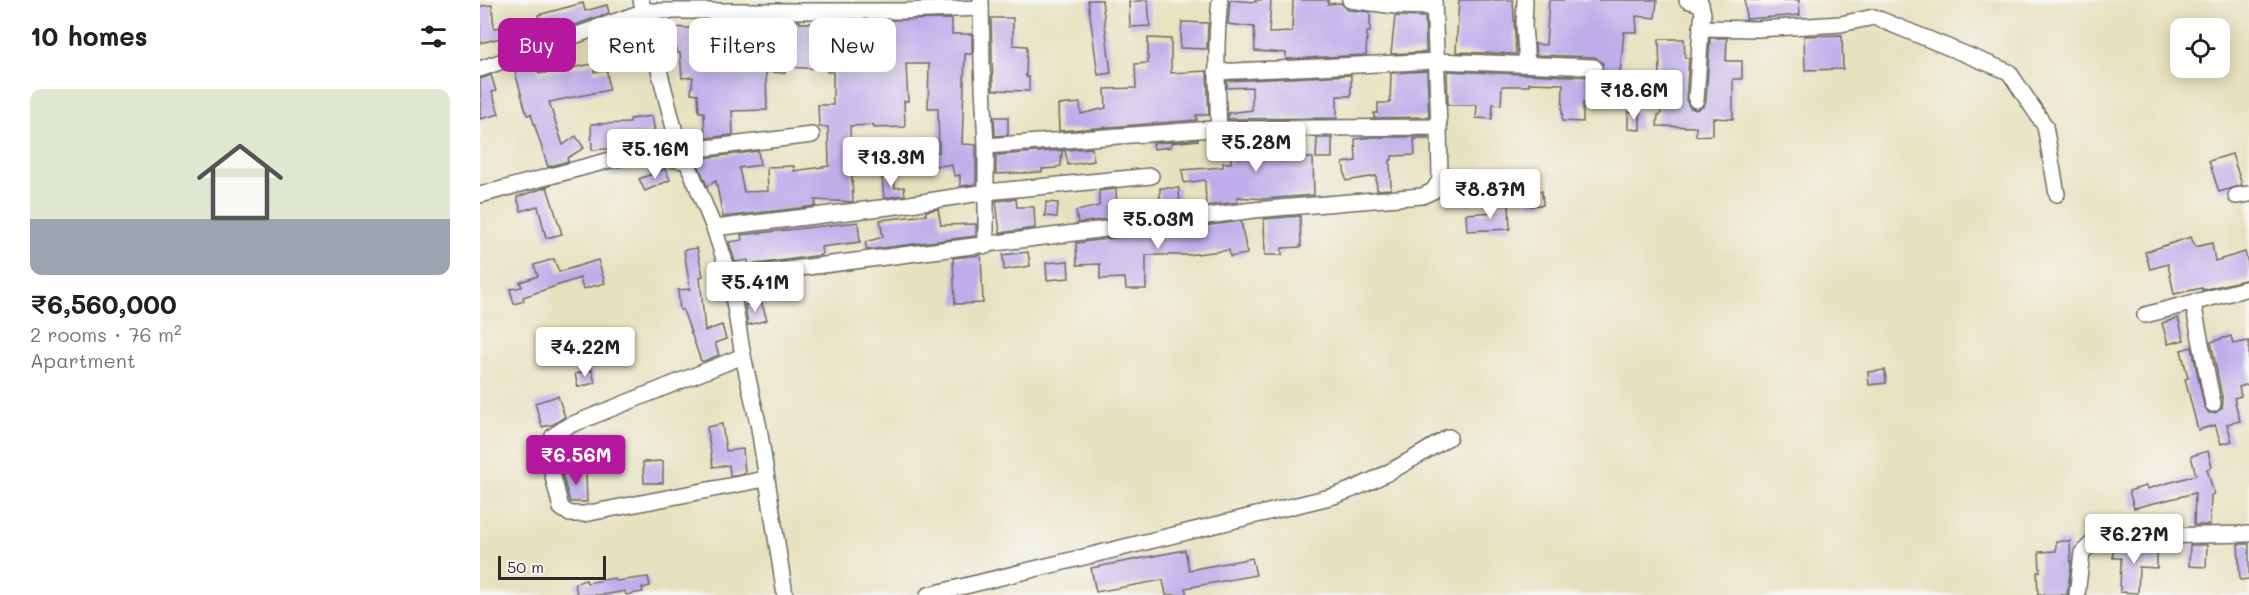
<!DOCTYPE html>
<html lang="en">
<head>
<meta charset="utf-8">
<style>
	:root { --surface:#fff; --page:#f6f6f6; --text:#202124; --muted:#757577; --accent:#b5179e }
	body { margin:0; font-family:Mali,sans-serif; background:var(--page); color:var(--text); height:100vh; display:flex; flex-direction:column; font-size:22px; white-space:nowrap }
	* { box-sizing:border-box; margin:0 }
	p { font-size:20px; color:var(--muted) }
	.icon { flex:none; width:33px; height:33px; fill:none; stroke:currentColor; stroke-width:2; stroke-linecap:round; stroke-linejoin:round }
	.map { position:relative; flex:1; overflow:hidden }
	.sheet { display:flex; flex-direction:column; background:var(--surface); width:480px }
	.sheet>* { flex:none }
	.top-card { position:absolute; left:18px; top:18px; width:570px; height:54px; display:flex; gap:12px }
	.fabs { position:absolute; left:1690px; top:18px; display:grid; gap:12px }
	.fabs a { display:grid; place-items:center; width:60px; height:60px; border-radius:12px; background:var(--surface); box-shadow:0 3px 15px #0003; font-size:30px }
	.scale { position:absolute; left:18px; bottom:15px; width:108px; box-sizing:border-box; padding-left:6px; border:3px solid #2b2b2b; border-top:0; font-size:16px; line-height:21px; white-space:nowrap; color:#2b2b2b; -webkit-text-stroke:4px #f6f6f2; paint-order:stroke }
	.price { position:absolute; translate:-50% -51px; padding:0 14px; border-radius:6px; background:#fff; color:#222; font-size:20px; line-height:39px; filter:drop-shadow(0 2px 3px #0008) }
	.price::after { content:''; position:absolute; left:50%; top:36px; width:18px; height:14px; margin-left:-9px; background:inherit; clip-path:polygon(0 0,100% 0,50% 100%) }
	.price.current { background:var(--accent); color:#fff }
	ul { padding:0; list-style:none }
	li { display:grid; align-content:center; gap:12px; height:318px; padding:0 30px }
	li span { display:grid; place-items:center; height:186px; border-radius:12px; color:#555 }
	li>.icon { margin-inline-start:auto }
	span .icon { width:108px; height:108px; fill:#fffc; stroke-width:1 }
	li b { font-size:26px }
	h2 { display:flex; justify-content:space-between; align-items:center; height:72px; padding:0 30px; font-size:26px }
	.pill { padding:0 21px; border-radius:12px; background:var(--surface); box-shadow:0 3px 15px #0003; font-size:21px; line-height:54px }
	.pill.current { background:var(--accent); color:#fff }
	main { display:flex; flex:1; min-height:0 }
	.map>svg:first-child { display:block }
	.building { fill:#beadea }
	.lines { fill:none; stroke-linecap:round; stroke-linejoin:round }
	.minor-casing { stroke:#6d6b5f; stroke-width:18 }
	.minor { stroke:#fff; stroke-width:15 }
</style>
</head>
<body>
<main>
<section class="sheet">
<h2>10 homes<svg class="icon" aria-label="filters" viewBox="0 0 24 24"><path d="M4 7h16M4 17h16"/><circle cx="9" cy="7" r="2"/><circle cx="15" cy="17" r="2"/></svg></h2>
<ul>
<li><span style="background:linear-gradient(#dfe7d0 70%,#9aa5b1 0)"><svg class="icon" aria-label="home" viewBox="0 0 24 24"><path d="M3 11l9-7 9 7M6 9v11h12V9"/></svg></span><div><b>₹6,560,000</b><p>2 rooms · 76 m²</p><p>Apartment</p></div></li>
</ul>
</section>
<div class="map">
<svg width="1769" height="595" viewBox="0 0 1769 595">
	<rect width="100%" height="100%" fill="#f6f6f2"/>
	<filter id="ink" filterUnits="userSpaceOnUse"><feTurbulence type="fractalNoise" baseFrequency=".0167" numOctaves="2"/><feDisplacementMap in="SourceGraphic" scale="12" xChannelSelector="R" yChannelSelector="G"/><feConvolveMatrix kernelMatrix="1 2 1 2 8 2 1 2 1" color-interpolation-filters="sRGB"/></filter>
	<filter id="wash" filterUnits="userSpaceOnUse"><feTurbulence type="fractalNoise" baseFrequency=".008" numOctaves="4" result="noise"/><feDisplacementMap in="SourceGraphic" scale="24" xChannelSelector="R" yChannelSelector="G"/><feGaussianBlur stdDeviation="1.35" result="paint"/><feColorMatrix in="noise" values="0 0 0 0 0 0 0 0 0 0 0 0 0 0 0 0 0 1.4 0 .05"/><feComposite in="paint" operator="in"/></filter>
	<g filter="url(#wash)">
		<rect width="100%" height="100%" fill="#e8e1bf"/>
		<g id="blocks">
			<g class="building">
				<path d="M608,0H622L631,73L618,75Z"/>
				<path d="M668,0L670,26L650,27L649,2Z"/>
				<path d="M750,0L776,2V0H791L789,33L812,32L813,0H848V4L861,3L868,10L890,12V32H887L886,55L806,59V53L775,51L774,27L748,24Z"/>
				<path d="M979,0H1033L1036,54L976,52Z"/>
				<path d="M1069,0H1177L1175,18L1156,16L1157,32H1144L1139,83L1156,80L1159,91L1151,92L1153,103L1143,105L1103,103V122L1082,121L1083,84L1049,83V86H1022L1021,105L1013,104L1012,119L996,118L997,105H968L967,71L1114,77L1122,73L1123,63L1115,57L1056,55L1055,44L1066,45Z"/>
				<path d="M1265,0H1319L1320,15L1266,19Z"/>
				<path d="M103,3L105,11L127,5L129,13L32,47L27,27L59,19L58,15Z"/>
				<path d="M12,5L14,28L22,27L25,37L0,43V6Z"/>
				<path d="M915,16L945,17L946,52L911,54Z"/>
				<path d="M511,18H533V45L547,46L546,77H549V91L513,90Z"/>
				<path d="M472,19V34H492V54H485L482,144L496,145V184L480,186V175L474,176L472,165L447,166V152H459L458,108H448L449,64H426L428,101H424L425,127L394,128V125L370,126L373,202L335,200L336,206L243,217L236,181L227,186L216,159L278,151L280,165L259,168L264,192L288,191L287,167L314,166V171L349,166L348,127H339L338,105H353V72H347L346,69L305,67V73L286,72L287,110L252,111L253,135L225,138L224,112H219L218,94L211,93L213,77L202,78L200,53H197V49L184,50L180,21H191L192,27L221,29V21H320V23H350V21Z"/>
				<path d="M702,22L728,23L727,49L700,48Z"/>
				<path d="M126,35L127,46L114,47L113,40Z"/>
				<path d="M1362,35L1363,69L1325,70L1324,36Z"/>
				<path d="M668,38L691,39V73L727,71L729,115H716L717,120L579,131L578,105L600,103L601,114L626,108L625,89L656,88L655,64L668,63Z"/>
				<path d="M1230,38H1247L1246,61H1262V79H1253V119L1233,118V135L1216,136V127L1177,126L1178,115L1181,114L1179,39H1204L1205,58H1209L1206,100L1210,108L1216,110L1224,106L1226,101Z"/>
				<path d="M56,61L59,74L113,64L114,72L127,71L129,90L69,102L83,145L96,136L104,148L87,158L88,161L68,167L51,114L47,115L34,68Z"/>
				<path d="M947,71L949,117L894,118V113H898V103H910L911,73Z"/>
				<path d="M11,75L16,91L12,92L19,114L0,119V79Z"/>
				<path d="M871,75V96H857V118L748,119V113L772,110V87L747,88V81Z"/>
				<path d="M1148,112L1160,113V130L1148,129Z"/>
				<path d="M172,116L175,132L165,133L166,142L140,145V148L112,150L111,124L150,123V119Z"/>
				<path d="M514,117H528V135L515,136Z"/>
				<path d="M893,137H948V139H934L935,155L912,156V160H910L911,189L897,190L896,176L866,181L863,163L876,161L875,139Z"/>
				<path d="M807,138L809,158H833L834,195L784,199L757,197L758,202L726,206L725,180L704,183L702,170L743,167V163H751L752,139Z"/>
				<path d="M837,138H852V158H836Z"/>
				<path d="M719,140L691,143V147L674,149L673,143Z"/>
				<path d="M612,148L614,161L588,165L585,150H582L581,166L576,167V168L562,169V172L516,174V155Z"/>
				<path d="M1752,154L1762,185L1739,192L1729,161Z"/>
				<path d="M185,169L190,180L165,191L159,179Z"/>
				<path d="M414,176L415,188L424,187L425,195L404,198L402,177Z"/>
				<path d="M67,187L82,234L66,238L58,206L41,211L37,197Z"/>
				<path d="M680,188H699L700,210L680,212Z"/>
				<path d="M636,189L637,213L648,212V216L598,223L596,211L619,206V191Z"/>
				<path d="M1062,191L1063,205L1051,206L1050,192Z"/>
				<path d="M536,199L537,207H554L555,228L520,233L516,201Z"/>
				<path d="M566,202L578,203L577,217L565,216Z"/>
				<path d="M1015,205H1029L1030,229L987,231L986,214L1015,212Z"/>
				<path d="M458,209L461,225L496,224V236L387,250L385,242L403,237L400,220L446,215V211Z"/>
				<path d="M820,216L821,247L802,248V255H785L784,219Z"/>
				<path d="M761,221L767,254L750,257L749,250L708,255H666V289H646L645,278L620,279V264L597,265L596,243Z"/>
				<path d="M378,222L380,242L341,247L342,255L269,265L268,260L255,262L249,242L262,240L261,235Z"/>
				<path d="M1711,237L1715,247L1732,243L1735,261L1765,252L1769,267V279L1722,290V288L1694,294L1688,264L1670,269L1665,252Z"/>
				<path d="M217,248L223,276L220,277L225,331L242,325L246,339L235,343L239,355L224,361H221L203,310H200L198,290L210,289L204,250Z"/>
				<path d="M548,252L550,266L524,270L523,255Z"/>
				<path d="M501,255L503,303L475,304L473,258Z"/>
				<path d="M74,259L79,272L118,260L125,283L103,289L100,278L43,297L44,301L34,304L30,289L42,287L40,282L58,276L54,265Z"/>
				<path d="M588,261L589,278L567,280L566,263Z"/>
				<path d="M281,301L287,320L268,325L265,305Z"/>
				<path d="M1698,318L1704,340L1688,344L1682,323Z"/>
				<path d="M1751,336L1753,344L1769,341V384L1759,387L1761,396L1754,398L1760,421L1747,424L1752,441L1741,444L1735,425L1718,430L1705,379L1708,378L1701,350L1712,347L1724,406L1729,413H1735L1742,408L1743,402L1731,342Z"/>
				<path d="M112,370L115,383L98,387L95,374Z"/>
				<path d="M1405,370L1406,383L1389,385L1388,372Z"/>
				<path d="M78,396L85,417L74,424L62,427L55,403Z"/>
				<path d="M242,424L246,451L263,449L265,473L250,476L249,465L233,467L227,427Z"/>
				<path d="M1728,451L1732,467L1727,469L1734,494L1731,495L1730,525H1714L1715,493L1654,508L1649,491L1666,486L1667,489L1716,475L1711,456Z"/>
				<path d="M183,461V483H164L163,462Z"/>
				<path d="M106,472L107,502H90L82,473Z"/>
				<path d="M1576,541H1590L1591,567L1587,595H1558L1557,572H1560L1559,552L1576,551Z"/>
				<path d="M1758,544H1769V579L1760,580Z"/>
				<path d="M1710,545H1727L1726,567L1709,566Z"/>
				<path d="M1677,546V568L1659,567L1658,593L1640,592L1641,558H1633V547Z"/>
				<path d="M705,550L709,570L772,558L776,575L705,588L707,595H686L683,580L616,592L611,568Z"/>
				<path d="M168,577L170,586L162,588L163,592L146,595L145,591L123,595H97L95,583L106,580L107,583L135,578L136,581Z"/>
			</g>
		</g>
	</g>
	<g filter="url(#ink)">
		<use href="#blocks" fill-opacity="0" stroke="#6d6b5f" stroke-width="1.5"/>
		<g class="lines">
			<g class="minor-casing">
				<g id="minor">
					<path d="M161,0L195,132L234,228L250,277L263,356L279,428L305,595"/>
					<path d="M501,0L502,65L506,146V246"/>
					<path d="M870,0L915,6L954,7"/>
					<path d="M954,0L959,127"/>
					<path d="M1045,0L1044,26L1047,64"/>
					<path d="M1207,0L1221,4L1223,14L1221,28L1277,29L1361,24L1394,17L1529,72L1565,126L1577,194"/>
					<path d="M0,69L165,11H424L501,8"/>
					<path d="M736,72L957,61L1114,67"/>
					<path d="M1216,100L1221,28"/>
					<path d="M739,130C737,86 735,43 740,0"/>
					<path d="M201,151L332,135"/>
					<path d="M0,195L134,159L157,156L206,161"/>
					<path d="M1756,196L1769,194"/>
					<path d="M234,228L417,206L506,192L671,176"/>
					<path d="M250,277L774,210L942,196L953,191L960,180L959,127L732,129L506,146"/>
					<path d="M1713,303L1733,404"/>
					<path d="M1665,315L1769,288"/>
					<path d="M263,356L88,426L73,436L67,453L81,508L90,514H104L285,479"/>
					<path d="M448,595L854,496C896,482 931,460 969,437"/>
					<path d="M1597,595L1602,553L1613,542L1631,537L1769,534"/>
				</g>
			</g>
			<use href="#minor" class="minor"/>
		</g>
	</g>
</svg>
<div class="fabs">
<a><svg class="icon" aria-label="locate" viewBox="0 0 24 24"><circle cx="12" cy="12" r="6"/><path d="M12 2v4M12 18v4M2 12h4M18 12h4"/></svg></a>
</div>
<div class="scale">50 m</div>
<b class="price" style="left:1154px;top:121px">₹18.6M</b>
<b class="price" style="left:776px;top:173px">₹5.28M</b>
<b class="price" style="left:175px;top:180px">₹5.16M</b>
<b class="price" style="left:411px;top:188px">₹13.3M</b>
<b class="price" style="left:1010px;top:220px">₹8.87M</b>
<b class="price" style="left:678px;top:250px">₹5.03M</b>
<b class="price" style="left:275px;top:313px">₹5.41M</b>
<b class="price" style="left:105px;top:378px">₹4.22M</b>
<b class="price current" style="left:96px;top:486px">₹6.56M</b>
<b class="price" style="left:1654px;top:565px">₹6.27M</b>
<div class="top-card">
<a class="pill current">Buy</a>
<a class="pill">Rent</a>
<a class="pill">Filters</a>
<a class="pill">New</a>
</div>
</div>
</main>
</body>
</html>
